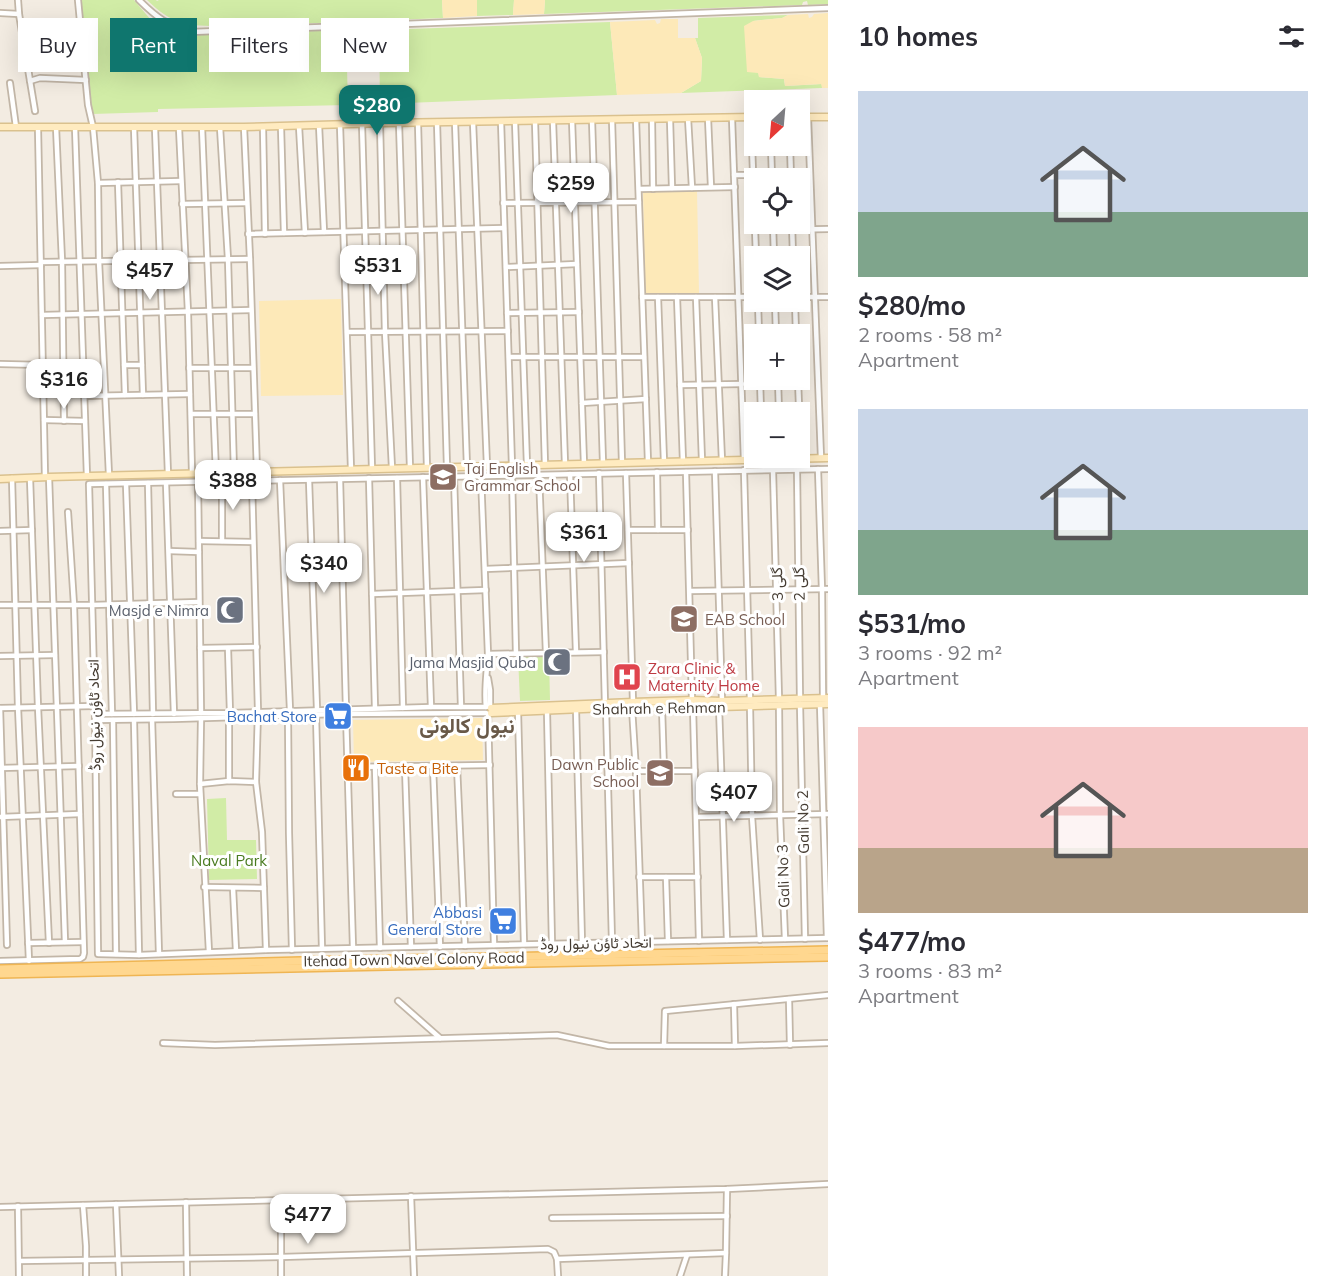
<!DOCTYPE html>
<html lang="en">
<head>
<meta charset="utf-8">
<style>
	:root { --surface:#fff; --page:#f7f7f7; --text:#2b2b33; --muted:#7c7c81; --accent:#0f766e }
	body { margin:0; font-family:Mulish,Vazirmatn,sans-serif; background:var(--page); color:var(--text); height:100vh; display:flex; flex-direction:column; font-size:22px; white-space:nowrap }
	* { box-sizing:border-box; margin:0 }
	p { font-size:20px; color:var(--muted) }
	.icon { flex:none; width:33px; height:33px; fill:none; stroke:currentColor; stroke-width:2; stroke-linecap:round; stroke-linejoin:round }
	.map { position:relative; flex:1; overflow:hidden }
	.drawer { display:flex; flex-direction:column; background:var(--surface); width:510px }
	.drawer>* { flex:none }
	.top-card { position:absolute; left:18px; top:18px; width:570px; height:54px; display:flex; gap:12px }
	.needle { width:39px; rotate:206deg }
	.fabs { position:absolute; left:744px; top:90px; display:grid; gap:12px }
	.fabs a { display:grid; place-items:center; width:66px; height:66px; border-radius:0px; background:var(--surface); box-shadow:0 6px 24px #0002; font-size:30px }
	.price { position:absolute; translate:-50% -51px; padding:0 14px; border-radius:12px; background:#fff; color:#222; font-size:20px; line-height:39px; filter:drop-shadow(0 2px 3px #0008) }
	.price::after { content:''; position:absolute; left:50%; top:36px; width:18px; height:14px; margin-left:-9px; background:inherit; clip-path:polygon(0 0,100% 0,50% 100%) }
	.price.selected { background:var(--accent); color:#fff }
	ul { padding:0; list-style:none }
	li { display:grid; align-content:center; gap:12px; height:318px; padding:0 30px }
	li span { display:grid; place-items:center; height:186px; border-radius:0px; color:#555 }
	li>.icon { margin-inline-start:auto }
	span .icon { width:108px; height:108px; fill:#fffc; stroke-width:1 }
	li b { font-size:26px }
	h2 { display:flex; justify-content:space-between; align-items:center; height:72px; padding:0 30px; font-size:26px }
	.tag { padding:0 21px; border-radius:0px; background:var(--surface); box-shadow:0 6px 24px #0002; font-size:21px; line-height:54px }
	.tag.selected { background:var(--accent); color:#fff }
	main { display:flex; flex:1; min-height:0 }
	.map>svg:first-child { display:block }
	.green { fill:#d1eca6 }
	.sand { fill:#fde9b8 }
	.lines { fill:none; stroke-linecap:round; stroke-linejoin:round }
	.street-casing { stroke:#c2b6a7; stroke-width:8 }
	.secondary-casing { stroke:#dac18e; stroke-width:9 }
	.primary-casing { stroke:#efb553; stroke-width:10 }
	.street { stroke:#fff; stroke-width:4.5 }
	.secondary { stroke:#ffebc0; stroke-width:6 }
	.primary { stroke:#ffd78f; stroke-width:7 }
	.labels { text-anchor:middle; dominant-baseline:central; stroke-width:6; stroke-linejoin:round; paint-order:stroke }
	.education-label { font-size:15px; fill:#785e54; stroke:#fff; text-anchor:start }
	.street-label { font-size:15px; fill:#453c32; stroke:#fff }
	.worship-label { font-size:15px; fill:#5b616d; stroke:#fff; text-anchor:end }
	.health-label { font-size:15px; fill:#be3a42; stroke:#fff; text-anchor:start }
	.shop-label { font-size:15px; fill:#366cbe; stroke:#fff; text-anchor:end }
	.food-label { font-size:15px; fill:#c56008; stroke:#fff; text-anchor:start }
	.park-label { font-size:15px; fill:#497b20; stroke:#fff }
	.district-label { font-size:21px; font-weight:bold; fill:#695948; stroke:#fff }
</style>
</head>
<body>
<main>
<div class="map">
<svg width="828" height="1276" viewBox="0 0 828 1276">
	<rect width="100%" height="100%" fill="#f3ece2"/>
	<g class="green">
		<path d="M81,0H134L151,20L157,24L159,22C180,34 190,35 214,35L215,38H219L221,34L283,33V36H286L288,32L346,30L348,105L158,109V112L92,114Z"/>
		<path d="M147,0H156L157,1L159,0H442L443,18L267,25L266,21H262L260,25C246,26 231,26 217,26C184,26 171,23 147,0Z"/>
		<path d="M477,0H514L513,15L477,16Z"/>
		<path d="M545,0H828V4L808,5L807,1L803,2L802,5L544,14Z"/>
		<path d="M788,15L782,18L753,21L759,77L784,79L785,86L822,84V88L681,93L701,81L702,58L695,38H698V18Z"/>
		<path d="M610,22L617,95L380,104L379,30Z"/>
		<path d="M518,657H549L550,700L520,701Z"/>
		<path d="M226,798L227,840H256L257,879L209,880L207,799Z"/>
	</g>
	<g class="sand">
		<path d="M442,0H477V16L443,18Z"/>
		<path d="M514,0H545L544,14L513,15Z"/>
		<path d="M828,13V88H822L821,84L785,86L784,79L759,77L758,73L747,72L744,26L753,21L782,18L788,15L808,14L809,18L812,17L814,14Z"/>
		<path d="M661,19H678V38H695L702,58L701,81L681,93L617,95L610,22L655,20L657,24L660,23Z"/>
		<path d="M643,191H697L699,293L645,294Z"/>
		<path d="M341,299L343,395L261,396L259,301Z"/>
		<path d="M482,718L483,760L354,762L353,720Z"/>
	</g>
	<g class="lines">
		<g class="street-casing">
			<g id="street">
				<path d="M18,0L19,14L35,111"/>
				<path d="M78,0L88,105L93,127L98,183L99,261L109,475"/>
				<path d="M139,0C157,18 167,25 191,32L828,8"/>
				<path d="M0,13L19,14"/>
				<path d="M24,47L83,46"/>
				<path d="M30,81L40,78L86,80"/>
				<path d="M10,83L16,127"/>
				<path d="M751,117L756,256"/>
				<path d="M808,117L821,458"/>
				<path d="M688,118L692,188"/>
				<path d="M708,118L711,187"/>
				<path d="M732,118L744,460"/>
				<path d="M636,119L648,462"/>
				<path d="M652,119L653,189"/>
				<path d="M670,119L672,188"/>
				<path d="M572,120L584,464"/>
				<path d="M592,120L603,463"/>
				<path d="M612,120L622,463"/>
				<path d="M501,121L512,466"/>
				<path d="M515,121L527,465"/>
				<path d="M535,121L545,465"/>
				<path d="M553,121L565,464"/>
				<path d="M437,122L447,467"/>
				<path d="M455,122L467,467"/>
				<path d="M473,122L487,466"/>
				<path d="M399,123L410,468"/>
				<path d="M418,123L427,468"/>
				<path d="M362,124L372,469"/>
				<path d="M380,124L385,332L392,468"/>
				<path d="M319,125L324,232"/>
				<path d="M340,125L351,469"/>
				<path d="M299,126L305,233"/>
				<path d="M56,127L62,261L64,421"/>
				<path d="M75,127L87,476"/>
				<path d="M134,127L143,395"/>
				<path d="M202,127L216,473"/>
				<path d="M220,127L228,259L234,472"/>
				<path d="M244,127L250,259L257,472"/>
				<path d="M263,127L265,234"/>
				<path d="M281,127L284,233"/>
				<path d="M38,128L45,477"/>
				<path d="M155,128L168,474"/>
				<path d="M179,128L188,312L192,473"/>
				<path d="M771,146L772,178"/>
				<path d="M790,146L791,178"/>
				<path d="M734,175H772"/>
				<path d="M118,182L125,395"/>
				<path d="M98,183L181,181"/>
				<path d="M639,189L735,187"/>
				<path d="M503,203L639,202"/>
				<path d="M182,204L247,203"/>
				<path d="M773,224L774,256"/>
				<path d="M792,224L793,256"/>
				<path d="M773,230L828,229"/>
				<path d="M248,234L504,228"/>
				<path d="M41,262L250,259"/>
				<path d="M0,266L41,265"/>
				<path d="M506,267L577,264"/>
				<path d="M642,297H754"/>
				<path d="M658,297L664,462"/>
				<path d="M677,297L683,462"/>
				<path d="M696,297L702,461"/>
				<path d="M715,297L722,461"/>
				<path d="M800,297H828"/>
				<path d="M758,302L759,334"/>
				<path d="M775,302L776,334"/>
				<path d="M795,302L796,334"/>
				<path d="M507,313L579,312"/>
				<path d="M42,315L251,310"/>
				<path d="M347,332L508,331"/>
				<path d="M509,357H644"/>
				<path d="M0,364L43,365"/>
				<path d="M124,365H142"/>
				<path d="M189,368H253"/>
				<path d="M760,380L761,412"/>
				<path d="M778,380L779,412"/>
				<path d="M798,380L801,459"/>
				<path d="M680,385L742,384"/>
				<path d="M84,396L190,394"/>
				<path d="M582,403L646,399"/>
				<path d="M191,414H255"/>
				<path d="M44,420L85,421"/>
				<path d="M797,469L800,699"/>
				<path d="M818,469L822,590L823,698"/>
				<path d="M828,469L89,484L95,714L98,954L139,955L266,950L828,938"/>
				<path d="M744,470L750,700"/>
				<path d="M773,470L779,699"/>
				<path d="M715,471L722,701"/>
				<path d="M657,472L658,530"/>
				<path d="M686,472L692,700"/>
				<path d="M599,473L605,704"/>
				<path d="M626,473L633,702"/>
				<path d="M570,474L576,652"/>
				<path d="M512,475L516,654"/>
				<path d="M539,475L546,653"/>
				<path d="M481,476L488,654C487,673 484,688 486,707"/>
				<path d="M49,477L65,942"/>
				<path d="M423,477L431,707"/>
				<path d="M454,477L461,707"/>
				<path d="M12,478L18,707L29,961"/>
				<path d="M30,478L38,707L49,943"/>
				<path d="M369,478L375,708"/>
				<path d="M397,478L403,708"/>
				<path d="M340,479L346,709"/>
				<path d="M280,480L290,710"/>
				<path d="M309,480L317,709"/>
				<path d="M252,481L258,711L256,782L262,832L266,950"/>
				<path d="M198,482L201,713"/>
				<path d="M222,482V541"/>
				<path d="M148,483L153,714"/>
				<path d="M166,483L174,714"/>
				<path d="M106,484L112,714"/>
				<path d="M126,484L134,714"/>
				<path d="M628,530H688"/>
				<path d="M0,531L32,530"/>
				<path d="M199,541L253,542"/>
				<path d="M169,551L199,552"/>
				<path d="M485,569L629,563"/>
				<path d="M690,591L828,589"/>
				<path d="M372,594L486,590"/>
				<path d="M0,605H92L199,602"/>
				<path d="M200,648L257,647"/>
				<path d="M228,648L230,713"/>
				<path d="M488,654L604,652"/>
				<path d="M0,656L55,655"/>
				<path d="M488,678L490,690V707"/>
				<path d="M800,704L805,939"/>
				<path d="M820,704L827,938"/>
				<path d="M779,705L780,815L785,939"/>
				<path d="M750,706L752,816L760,940"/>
				<path d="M693,707L699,941"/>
				<path d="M719,707L727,940"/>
				<path d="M0,708L7,945"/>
				<path d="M0,708L94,706"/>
				<path d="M606,708L612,942"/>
				<path d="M632,708L636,771L642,942"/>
				<path d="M662,708L664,771"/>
				<path d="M576,709L582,943"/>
				<path d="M518,711L524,944"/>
				<path d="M547,711L552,944"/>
				<path d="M95,714L230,713L431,707H486"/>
				<path d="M346,714L353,948"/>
				<path d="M488,714L494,945"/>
				<path d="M316,715L322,949"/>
				<path d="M288,716L289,833L292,950"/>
				<path d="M152,719L159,954"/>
				<path d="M201,719L200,784L209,952"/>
				<path d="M95,720L174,719L337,714L486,713"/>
				<path d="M113,720L116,954"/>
				<path d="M134,720L139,955"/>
				<path d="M433,766L440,947"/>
				<path d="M457,766L465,946"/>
				<path d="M348,767L490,765"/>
				<path d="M375,767L380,948"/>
				<path d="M405,767L411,947"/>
				<path d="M0,768L79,766"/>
				<path d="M636,771H695"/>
				<path d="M229,781V718"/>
				<path d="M200,784L229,781L256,782"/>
				<path d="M176,794H200"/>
				<path d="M0,817L80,814"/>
				<path d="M697,817L828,814"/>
				<path d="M639,877H698"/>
				<path d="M666,877L668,941"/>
				<path d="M204,887L264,888"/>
				<path d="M233,888L236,951"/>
				<path d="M28,943L83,942"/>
				<path d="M0,961L80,959L83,957L84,953L74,605L68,512"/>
				<path d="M789,999L790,1045"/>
				<path d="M398,1001L440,1038"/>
				<path d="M734,1004L735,1046"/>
				<path d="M163,1043L215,1045L557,1035L609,1046H735L828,1043"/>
				<path d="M664,1046L665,1011L828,995"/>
				<path d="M411,1196L414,1276"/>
				<path d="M281,1200V1276"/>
				<path d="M186,1202L187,1276"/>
				<path d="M116,1204L119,1276"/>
				<path d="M83,1205L86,1246V1276"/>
				<path d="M18,1206L19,1276"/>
				<path d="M0,1207L727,1189L828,1184"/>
				<path d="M552,1218L727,1216"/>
				<path d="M557,1259L726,1253"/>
				<path d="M19,1261L281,1257L548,1249L554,1252L557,1259L558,1276"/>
				<path d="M680,1276L687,1255"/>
				<path d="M725,1276L726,1253L727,1189"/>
			</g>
		</g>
		<g class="secondary-casing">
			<g id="secondary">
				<path d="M800,117H828"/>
				<path d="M0,127H244L386,123L754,117"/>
				<path d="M0,479L49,477L828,458"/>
				<path d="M491,708L633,702L692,700L722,701L828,698"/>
				<path d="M491,713L606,708L719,707L828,704"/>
			</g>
		</g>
		<g class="primary-casing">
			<g id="primary">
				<path d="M0,969L301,961L828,950"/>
				<path d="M0,974L828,957"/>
			</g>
		</g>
		<use href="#street" class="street"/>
		<use href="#secondary" class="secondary"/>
		<use href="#primary" class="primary"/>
	</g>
	<defs>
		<g id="school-square" transform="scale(1.5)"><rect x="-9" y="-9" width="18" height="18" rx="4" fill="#8d6e63" stroke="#fff"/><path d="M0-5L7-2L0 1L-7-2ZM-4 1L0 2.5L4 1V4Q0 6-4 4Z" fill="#fff"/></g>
		<g id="mosque-square" transform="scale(1.5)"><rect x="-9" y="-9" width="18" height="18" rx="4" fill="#6b7280" stroke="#fff"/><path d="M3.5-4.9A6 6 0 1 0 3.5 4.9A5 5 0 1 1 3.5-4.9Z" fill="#fff"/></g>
		<g id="hospital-square" transform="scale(1.5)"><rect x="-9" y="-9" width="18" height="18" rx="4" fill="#e0444e" stroke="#fff"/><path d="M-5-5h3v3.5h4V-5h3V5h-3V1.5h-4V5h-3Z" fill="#fff"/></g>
		<g id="supermarket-square" transform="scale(1.5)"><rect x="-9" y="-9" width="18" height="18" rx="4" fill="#3f7fe0" stroke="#fff"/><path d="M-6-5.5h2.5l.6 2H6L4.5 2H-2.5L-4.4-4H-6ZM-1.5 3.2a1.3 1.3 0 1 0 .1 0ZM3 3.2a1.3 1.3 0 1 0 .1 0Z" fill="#fff"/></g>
		<g id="restaurant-square" transform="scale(1.5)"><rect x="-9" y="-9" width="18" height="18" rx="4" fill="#e8710a" stroke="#fff"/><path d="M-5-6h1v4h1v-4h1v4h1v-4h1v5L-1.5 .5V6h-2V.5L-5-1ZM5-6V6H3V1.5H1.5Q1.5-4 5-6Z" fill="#fff"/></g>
	</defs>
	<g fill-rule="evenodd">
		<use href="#school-square" x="443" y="477"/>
		<use href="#mosque-square" x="230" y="610"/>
		<use href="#school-square" x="684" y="619"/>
		<use href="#mosque-square" x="557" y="662"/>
		<use href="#hospital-square" x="627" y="677"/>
		<use href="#supermarket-square" x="338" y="716"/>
		<use href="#restaurant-square" x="356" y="768"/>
		<use href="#school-square" x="660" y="773"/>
		<use href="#supermarket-square" x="503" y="921"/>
	</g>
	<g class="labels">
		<g class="education-label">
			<text x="464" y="468">Taj English<tspan x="464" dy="17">Grammar School</tspan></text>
			<text x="705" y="619">EAB School</text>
			<text x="639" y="764" text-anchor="end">Dawn Public<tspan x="639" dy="17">School</tspan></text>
		</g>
		<g class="street-label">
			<text transform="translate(777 584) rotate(-92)">گلی 3</text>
			<text transform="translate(799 584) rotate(-91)">گلی 2</text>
			<text transform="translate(659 708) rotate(-1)">Shahrah e Rehman</text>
			<text transform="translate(94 715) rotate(-91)">اتحاد ٹاؤن نیول روڈ</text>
			<text transform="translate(803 822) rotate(-91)">Gali No 2</text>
			<text transform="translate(783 876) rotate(-92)">Gali No 3</text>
			<text transform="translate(596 943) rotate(-1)">اتحاد ٹاؤن نیول روڈ</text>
			<text transform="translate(414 959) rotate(-1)">Itehad Town Navel Colony Road</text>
		</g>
		<g class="worship-label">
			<text x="209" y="610">Masjd e Nimra</text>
			<text x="536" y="662">Jama Masjid Quba</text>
		</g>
		<g class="health-label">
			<text x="648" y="668">Zara Clinic &amp;<tspan x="648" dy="17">Maternity Home</tspan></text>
		</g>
		<g class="shop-label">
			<text x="317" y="716">Bachat Store</text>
			<text x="482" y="912">Abbasi<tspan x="482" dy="17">General Store</tspan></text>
		</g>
		<g class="food-label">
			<text x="377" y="768">Taste a Bite</text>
		</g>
		<g class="park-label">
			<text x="229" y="860">Naval Park</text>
		</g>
		<g class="district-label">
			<text x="467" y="725">نیول کالونی</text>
		</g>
	</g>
</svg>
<div class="fabs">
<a><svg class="needle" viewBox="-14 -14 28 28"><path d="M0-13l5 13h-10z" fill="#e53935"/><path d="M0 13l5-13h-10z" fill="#7c7c81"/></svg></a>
<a><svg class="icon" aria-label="locate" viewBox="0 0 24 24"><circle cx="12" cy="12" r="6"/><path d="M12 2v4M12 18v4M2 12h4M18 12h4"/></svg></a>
<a><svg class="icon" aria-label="layers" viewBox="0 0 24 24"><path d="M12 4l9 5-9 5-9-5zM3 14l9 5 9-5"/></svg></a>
<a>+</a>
<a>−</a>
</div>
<b class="price selected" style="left:377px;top:136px">$280</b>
<b class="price" style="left:571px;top:214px">$259</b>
<b class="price" style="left:378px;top:296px">$531</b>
<b class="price" style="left:150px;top:301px">$457</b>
<b class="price" style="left:64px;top:410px">$316</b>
<b class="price" style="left:233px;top:511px">$388</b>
<b class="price" style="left:584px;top:563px">$361</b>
<b class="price" style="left:324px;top:594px">$340</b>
<b class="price" style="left:734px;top:823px">$407</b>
<b class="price" style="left:308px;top:1245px">$477</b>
<div class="top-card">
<a class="tag">Buy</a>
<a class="tag selected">Rent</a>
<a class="tag">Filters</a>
<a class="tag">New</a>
</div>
</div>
<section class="drawer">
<h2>10 homes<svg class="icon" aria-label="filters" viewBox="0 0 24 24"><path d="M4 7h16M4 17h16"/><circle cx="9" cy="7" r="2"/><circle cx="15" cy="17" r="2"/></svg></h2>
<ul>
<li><span style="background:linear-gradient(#c9d6e8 65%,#7fa58c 0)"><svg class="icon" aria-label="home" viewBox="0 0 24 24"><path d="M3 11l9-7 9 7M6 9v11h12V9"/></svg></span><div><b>$280/mo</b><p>2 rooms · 58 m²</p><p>Apartment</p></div></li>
<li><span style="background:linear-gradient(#c9d6e8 65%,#7fa58c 0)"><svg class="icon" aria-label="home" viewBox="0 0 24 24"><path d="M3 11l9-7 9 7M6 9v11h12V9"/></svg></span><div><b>$531/mo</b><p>3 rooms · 92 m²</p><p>Apartment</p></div></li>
<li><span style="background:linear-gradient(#f6c9c9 65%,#b9a48a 0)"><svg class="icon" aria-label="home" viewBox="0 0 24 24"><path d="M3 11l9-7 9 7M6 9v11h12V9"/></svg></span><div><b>$477/mo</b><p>3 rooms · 83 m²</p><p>Apartment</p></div></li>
</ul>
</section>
</main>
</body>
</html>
